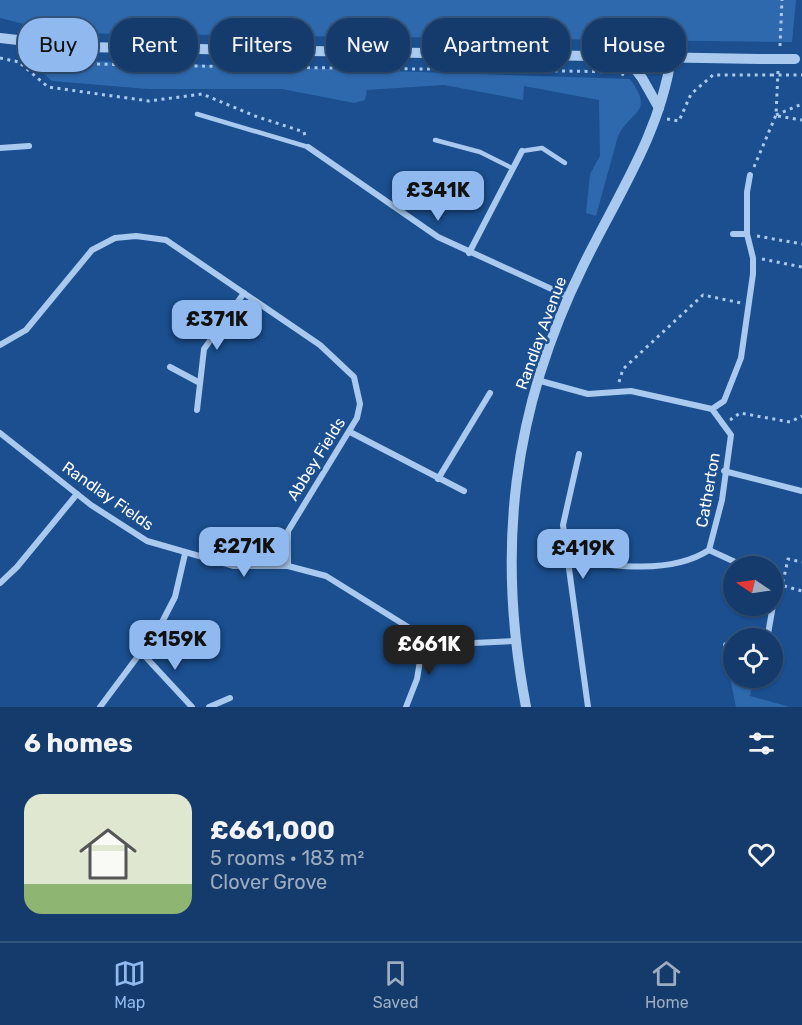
<!DOCTYPE html>
<html lang="en">
<head>
<meta charset="utf-8">
<style>
	:root { --surface:#143b6b; --page:#1d4271; --text:#f1f3f6; --muted:#9dadc1; --line:#33557e; --accent:#90b9f0 }
	body { margin:0; font-family:Rubik,sans-serif; background:var(--page); color:var(--text); height:100vh; display:flex; flex-direction:column; font-size:22px; white-space:nowrap }
	* { box-sizing:border-box; margin:0 }
	p { font-size:20px; color:var(--muted) }
	.icon { flex:none; width:33px; height:33px; fill:none; stroke:currentColor; stroke-width:2; stroke-linecap:round; stroke-linejoin:round }
	.map { position:relative; height:707px; overflow:hidden }
	.panel { display:flex; flex-direction:column; background:var(--surface); flex:1 }
	.panel>* { flex:none }
	.banner { position:absolute; left:18px; top:18px; width:766px; height:54px; display:flex; gap:12px }
	.needle { width:39px; rotate:283deg }
	.buttons { position:absolute; left:723px; top:556px; display:grid; gap:12px }
	.buttons a { display:grid; place-items:center; width:60px; height:60px; border-radius:50%; background:var(--surface); box-shadow:0 2px 4px #0004,0 0 0 2px var(--line); font-size:30px }
	.price { position:absolute; translate:-50% -51px; padding:0 14px; border-radius:12px; background:var(--accent); color:#111; font-size:20px; line-height:39px; filter:drop-shadow(0 2px 3px #0008) }
	.price::after { content:''; position:absolute; left:50%; top:36px; width:18px; height:14px; margin-left:-9px; background:inherit; clip-path:polygon(0 0,100% 0,50% 100%) }
	.price.on { background:#222; color:#fff }
	ul { padding:0; list-style:none }
	li { display:flex; align-items:center; gap:18px; height:150px; padding:0 24px }
	li span { display:grid; place-items:center; flex:none; width:168px; height:120px; border-radius:18px; color:#555 }
	li>.icon { margin-inline-start:auto }
	span .icon { width:72px; height:72px; fill:#fffc; stroke-width:1 }
	li b { font-size:26px }
	h2 { display:flex; justify-content:space-between; align-items:center; height:72px; padding:0 24px; font-size:26px }
	.tag { padding:0 21px; border-radius:24px; background:var(--surface); box-shadow:0 2px 4px #0004,0 0 0 2px var(--line); font-size:21px; line-height:54px }
	.tag.on { background:var(--accent); color:#111 }
	.tabs { display:flex; justify-content:space-around; align-items:center; height:84px; border-top:2px solid var(--line); background:var(--surface); font-size:16px; color:var(--muted) }
	.tabs a { display:grid; justify-items:center; gap:3px }
	.tabs .on { color:var(--accent) }
	.map>svg:first-child { display:block }
	.green { fill:#2e69ad }
	.lines { fill:none; stroke-linecap:round; stroke-linejoin:round }
	.path { stroke:#a9c9ee; stroke-width:3; stroke-dasharray:3 4.5; stroke-linecap:butt }
	.service { stroke:#a9c9ee; stroke-width:4.5 }
	.minor { stroke:#a9c9ee; stroke-width:6 }
	.tertiary { stroke:#a9c9ee; stroke-width:10 }
	.path-bridge { stroke:#a9c9ee; stroke-width:3; stroke-dasharray:3 4.5; stroke-linecap:butt }
	.tertiary-bridge { stroke:#a9c9ee; stroke-width:10 }
	.labels { text-anchor:middle; dominant-baseline:central; stroke-width:5; stroke-linejoin:round; paint-order:stroke }
	.street-label { font-size:16px; fill:#fff; stroke:#1b4f8f }
</style>
</head>
<body>
<div class="map">
<svg width="802" height="707" viewBox="0 0 802 707">
	<rect width="100%" height="100%" fill="#1b4f8f"/>
	<g class="green">
		<path d="M0,0H796L792,42L60,33L0,18Z"/>
		<path d="M27,59L630,79C655,113 631,110 618,136L596,216L586,213L590,174L600,156L599,100L524,86L523,100L444,85L367,90L365,100L354,103L282,89H148L52,81Z"/>
		<path d="M733,666L734,678H754L750,696L790,707H736L728,668Z"/>
	</g>
	<g class="lines">
		<g class="path">
			<path d="M780,46L782,0"/>
			<path d="M0,58L19,62C219,68 419,68 618,72L624,75"/>
			<path d="M21,64L48,87L149,101L202,94L255,116L304,132L305,136"/>
			<path d="M786,75H802"/>
			<path d="M776,115L802,104"/>
			<path d="M778,116L802,120"/>
			<path d="M667,119L679,121L691,94L713,75H771"/>
			<path d="M754,167L776,115L778,71"/>
			<path d="M757,236L802,244"/>
			<path d="M762,259L802,267"/>
			<path d="M619,382L623,369L703,295L741,303"/>
			<path d="M730,420L740,413L790,422L802,416"/>
			<path d="M783,582L788,559L802,562"/>
			<path d="M784,586L802,591"/>
		</g>
		<g class="service">
			<path d="M197,114L308,147"/>
			<path d="M435,140L480,152L512,168"/>
			<path d="M522,151L542,148L565,163"/>
		</g>
		<g class="minor">
			<path d="M308,147L438,237L569,297"/>
			<path d="M0,148L29,146"/>
			<path d="M733,234H747"/>
			<path d="M469,253L522,151"/>
			<path d="M0,345L26,330L92,250L115,238L136,236L166,240L320,345L354,377L360,404L357,418L288,531V566"/>
			<path d="M170,367L200,383"/>
			<path d="M537,380L588,394L631,391L712,409"/>
			<path d="M197,410L204,349L244,293"/>
			<path d="M350,432L464,491"/>
			<path d="M0,433L91,505L147,541L234,566H288L326,576L424,637L453,644L515,641"/>
			<path d="M579,454L563,525L588,707"/>
			<path d="M724,471L802,491"/>
			<path d="M438,479L490,393"/>
			<path d="M709,550L746,567"/>
			<path d="M568,560C611,566 671,575 709,550L722,500L731,435L712,409L724,401L741,358L753,274V258L747,234V192L750,175"/>
			<path d="M0,583L17,567L77,494"/>
			<path d="M763,639L768,634L776,588L772,584"/>
			<path d="M726,645L734,647"/>
			<path d="M141,652L192,707"/>
			<path d="M100,707L159,628L175,597L185,554"/>
			<path d="M209,707L230,698"/>
			<path d="M406,707L417,679L424,637"/>
		</g>
		<g class="tertiary">
			<path d="M0,38L79,47L759,59"/>
			<path d="M626,57L642,78L659,108"/>
			<path d="M526,707C496,550 512,410 583,266C616,198 660,134 671,58"/>
		</g>
		<path class="path-bridge" d="M771,75H786"/>
		<path class="tertiary-bridge" d="M759,59H795"/>
	</g>
	<g class="labels">
		<g class="street-label">
			<text transform="translate(541 333) rotate(-70)">Randlay Avenue</text>
			<text transform="translate(316 459) rotate(-58)">Abbey Fields</text>
			<text transform="translate(708 490) rotate(-80)">Catherton</text>
			<text transform="translate(108 496) rotate(35)">Randlay Fields</text>
		</g>
	</g>
</svg>
<div class="buttons">
<a><svg class="needle" viewBox="-14 -14 28 28"><path d="M0-13l5 13h-10z" fill="#e53935"/><path d="M0 13l5-13h-10z" fill="#9dadc1"/></svg></a>
<a><svg class="icon" aria-label="locate" viewBox="0 0 24 24"><circle cx="12" cy="12" r="6"/><path d="M12 2v4M12 18v4M2 12h4M18 12h4"/></svg></a>
</div>
<b class="price" style="left:438px;top:222px">£341K</b>
<b class="price" style="left:217px;top:351px">£371K</b>
<b class="price" style="left:244px;top:578px">£271K</b>
<b class="price" style="left:583px;top:580px">£419K</b>
<b class="price" style="left:175px;top:671px">£159K</b>
<b class="price on" style="left:429px;top:676px">£661K</b>
<div class="banner">
<a class="tag on">Buy</a>
<a class="tag">Rent</a>
<a class="tag">Filters</a>
<a class="tag">New</a>
<a class="tag">Apartment</a>
<a class="tag">House</a>
</div>
</div>
<section class="panel">
<h2>6 homes<svg class="icon" aria-label="filters" viewBox="0 0 24 24"><path d="M4 7h16M4 17h16"/><circle cx="9" cy="7" r="2"/><circle cx="15" cy="17" r="2"/></svg></h2>
<ul>
<li><span style="background:linear-gradient(#dfe7d0 75%,#8fb573 0)"><svg class="icon" aria-label="home" viewBox="0 0 24 24"><path d="M3 11l9-7 9 7M6 9v11h12V9"/></svg></span><div><b>£661,000</b><p>5 rooms · 183 m²</p><p>Clover Grove</p></div><svg class="icon" aria-label="heart" viewBox="0 0 24 24"><path d="M12 20l-8-8c-3-5 5-10 8-4 3-6 11-1 8 4z"/></svg></li>
</ul>
</section>
<nav class="tabs">
<a class="on"><svg class="icon" aria-label="map" viewBox="0 0 24 24"><path d="M3 6l6-2 6 2 6-2v14l-6 2-6-2-6 2zM9 4v14M15 6v14"/></svg>Map</a>
<a><svg class="icon" aria-label="saved" viewBox="0 0 24 24"><path d="M7 4h10v16l-5-4-5 4z"/></svg>Saved</a>
<a><svg class="icon" aria-label="home" viewBox="0 0 24 24"><path d="M3 11l9-7 9 7M6 9v11h12V9"/></svg>Home</a>
</nav>
</body>
</html>
